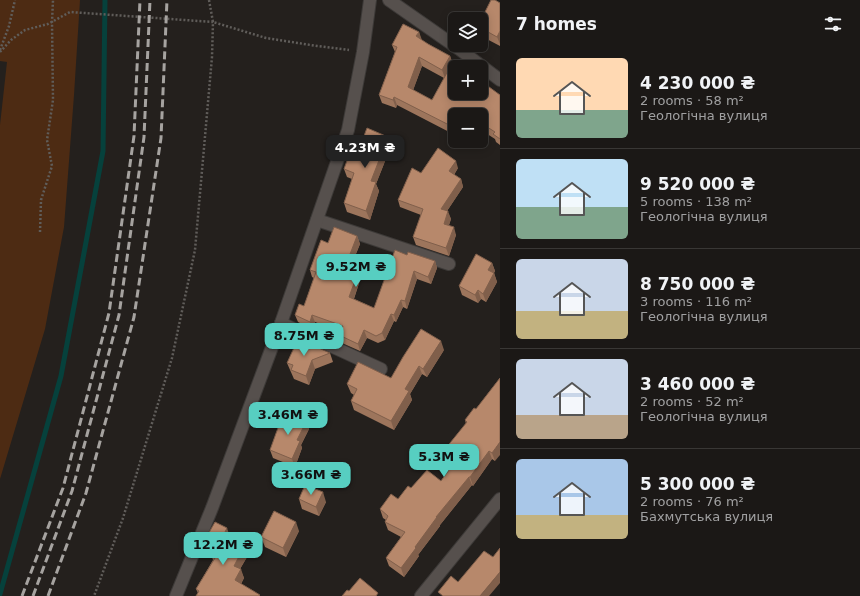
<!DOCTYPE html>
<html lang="en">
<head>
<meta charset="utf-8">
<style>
	:root { --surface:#1b1816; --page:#282523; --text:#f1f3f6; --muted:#a0a0a1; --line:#393735; --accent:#57cec1 }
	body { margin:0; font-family:"DejaVu Sans",sans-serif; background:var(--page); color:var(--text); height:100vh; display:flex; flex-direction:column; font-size:15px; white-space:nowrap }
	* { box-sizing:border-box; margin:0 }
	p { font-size:13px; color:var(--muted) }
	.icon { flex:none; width:22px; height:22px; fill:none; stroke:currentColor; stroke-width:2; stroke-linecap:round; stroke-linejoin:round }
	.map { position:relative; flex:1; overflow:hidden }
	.side { display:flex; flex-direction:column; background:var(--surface); width:360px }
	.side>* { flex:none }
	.controls { position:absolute; left:448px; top:12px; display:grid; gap:8px }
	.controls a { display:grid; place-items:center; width:40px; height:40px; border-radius:6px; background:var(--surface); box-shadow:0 2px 10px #0003,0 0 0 1px var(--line); font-size:20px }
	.price { position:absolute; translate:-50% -34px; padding:0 9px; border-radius:8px; background:var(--accent); color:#111; font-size:13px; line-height:26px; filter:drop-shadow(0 1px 2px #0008) }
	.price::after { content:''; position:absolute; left:50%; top:24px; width:12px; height:9px; margin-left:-6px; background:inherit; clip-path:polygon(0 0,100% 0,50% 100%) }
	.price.active { background:#222; color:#fff }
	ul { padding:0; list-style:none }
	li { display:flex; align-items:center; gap:12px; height:100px; padding:0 16px }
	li+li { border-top:1px solid var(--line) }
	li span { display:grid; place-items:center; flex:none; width:112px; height:80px; border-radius:6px; color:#555 }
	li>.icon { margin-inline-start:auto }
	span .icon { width:48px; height:48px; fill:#fffc; stroke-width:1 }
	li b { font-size:17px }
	h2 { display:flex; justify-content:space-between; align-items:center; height:48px; padding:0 16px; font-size:17px }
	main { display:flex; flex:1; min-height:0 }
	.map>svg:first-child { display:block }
	.green { fill:#4d2b13 }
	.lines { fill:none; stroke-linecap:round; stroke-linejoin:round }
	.stream { stroke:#06413c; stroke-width:5 }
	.minor-casing { stroke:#3d3a38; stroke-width:14 }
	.path { stroke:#605d5a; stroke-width:2.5; stroke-dasharray:2 2; stroke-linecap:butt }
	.minor { stroke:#56504d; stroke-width:12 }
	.rail { stroke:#a6a3a0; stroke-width:3; stroke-dasharray:8 4; stroke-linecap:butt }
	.wall { fill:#9d755c; fill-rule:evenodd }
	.shaded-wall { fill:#805f4b }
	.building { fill:#b7886b; stroke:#805f4b }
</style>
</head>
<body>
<main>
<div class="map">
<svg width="500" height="596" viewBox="0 0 500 596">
	<rect width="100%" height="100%" fill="#24201d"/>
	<path class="green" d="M0,0H80L74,95L64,227L45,329L0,479V125L7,62L0,61Z"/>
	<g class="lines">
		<path class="stream" d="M0,594L61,376L103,151L105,0"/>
		<g class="minor-casing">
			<g id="minor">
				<path d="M389,0L459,49L500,80"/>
				<path d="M317,220L449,264"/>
				<path d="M281,323L381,369"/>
				<path d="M176,596L212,508L281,323L348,130L363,52L370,0"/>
				<path d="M421,596L500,499"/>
			</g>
		</g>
		<g class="path">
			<path d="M209,0L213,22L266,38L317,46L349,50"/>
			<path d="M0,50L9,26L15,0"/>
			<path d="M0,52L11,40L25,30L48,24L70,12L213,22L212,57L195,250L172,358L123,518L94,596"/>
			<path d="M40,232L41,200L52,166L47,140L53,100L52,22L53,0"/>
		</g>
		<use href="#minor" class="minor"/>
		<g class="rail">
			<path d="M22,596L63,488L109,313L134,136L140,0"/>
			<path d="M33,596L72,491L119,315L144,137L150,0"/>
			<path d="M48,596L86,493L134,317L161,138L167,0"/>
		</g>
	</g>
	<g class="wall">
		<path d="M500,3V46L481,36V20Z"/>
		<path d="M419,32L421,40L428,44L450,56L453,64L450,70L455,93L500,95V145L496,142L495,139L481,130V115H455V135L397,105L396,108L382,103L379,95L395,52L392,45ZM422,66L444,78L432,100L413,90Z"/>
		<path d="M391,146L376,184L379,191L370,220L347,212L344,203L352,179L347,177L344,169L356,157Z"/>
		<path d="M458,168L454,175L461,179L463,187L447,211L451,219L449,225L456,235L449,256L416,245L413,237L421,215L400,207L398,200L421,173Z"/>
		<path d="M357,236L360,244L352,264L362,274L354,299L374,308L407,255L435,261L437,268L431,284L417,279L407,309L403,307L396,322L394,321L385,340L378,343L367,338L360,351L342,343L339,335L341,332L315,322L312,329L298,322L295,315L304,306L314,278L312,277L310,270L328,243Z"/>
		<path d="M492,263L495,271L494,273L497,282L486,302L481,299L478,303L462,295L459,286Z"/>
		<path d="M444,350L427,377L422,374L410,394L412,400L394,430L354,410L351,401L354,395L351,393L347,384L391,378Z"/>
		<path d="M330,353L333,362L315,369L309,385L294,379L287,363Z"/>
		<path d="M500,378L495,461L492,459L473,486L472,485L440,525V526L418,555L419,556L404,577L389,566L386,558L401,537L388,530L385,522L386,520L383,518L380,509L398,499L411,488L441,481L455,461L449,457L446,448L466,424L465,420L476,409Z"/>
		<path d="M306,422L309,429L301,445L302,448L295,467L273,458L270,450Z"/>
		<path d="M299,499L326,502L319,516L302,509Z"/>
		<path d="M299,531L286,557L265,547L261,537Z"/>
		<path d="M229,534L250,552L240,569L244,578L241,584L198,593L196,589L213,560L212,557L205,554L202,545Z"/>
	</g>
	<g class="shaded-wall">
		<path d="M500,31V44L497,37Z"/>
		<path d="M419,32L422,40L416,36Z"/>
		<path d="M450,56L453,64L445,78L442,70Z"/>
		<path d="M419,57L422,66L411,96L408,87Z"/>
		<path d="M394,97L397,105L396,108L393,100Z"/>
		<path d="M388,137L391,146L376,184L379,191L370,220L366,211L371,181Z"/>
		<path d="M456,161L458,168L451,179L449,171Z"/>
		<path d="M461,179L463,187L443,217L441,209Z"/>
		<path d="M448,211L451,219L447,231L444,224Z"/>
		<path d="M454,227L456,235L449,256L446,248Z"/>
		<path d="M357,236L360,244L349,270L347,262Z"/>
		<path d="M435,261L437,268L431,284L428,277Z"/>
		<path d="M492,263L495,271L491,278L488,270Z"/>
		<path d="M360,267L362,274L352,304L349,297Z"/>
		<path d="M414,271L417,279L407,309L405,301Z"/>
		<path d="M494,273L497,282L486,302L483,294Z"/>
		<path d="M478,290L481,299L478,303L475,295Z"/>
		<path d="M401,300L403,307L396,322L394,315Z"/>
		<path d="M391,314L394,321L385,340L382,333Z"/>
		<path d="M312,315L315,322L312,329L310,322Z"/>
		<path d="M364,330L367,338L360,351L358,344Z"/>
		<path d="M441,341L444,350L427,377L423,369Z"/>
		<path d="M312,360L315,369L309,385L306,376Z"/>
		<path d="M419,366L422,374L410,394L412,400L394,430L391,421L405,389Z"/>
		<path d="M306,422L309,429L301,445L302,448L295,467L292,459L297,440Z"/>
		<path d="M500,442V455L495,461L492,453Z"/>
		<path d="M489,451L492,459L473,486L470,477Z"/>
		<path d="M469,477L472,485L440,525V526L418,555L419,556L404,577L401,568L415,547L436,517Z"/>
		<path d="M323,492L326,502L319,516L316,507Z"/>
		<path d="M296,522L299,531L286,557L283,548Z"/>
		<path d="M227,528L230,537L225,532Z"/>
		<path d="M246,543L250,552L237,574L234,566Z"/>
		<path d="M241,569L244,578L238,589L235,580Z"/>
		<path d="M500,572V583L489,596H480Z"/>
	</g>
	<g class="building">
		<path d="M491,0H495L500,3V31L497,37L481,28V20Z"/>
		<path d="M403,24L419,32L416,36L428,44L450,56L442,70L419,57L408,87L432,100L449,69L455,73V93H481V81L500,95V139L493,134L495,132L481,123V115H455V128L394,97L393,100L379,95L397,47L392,45Z"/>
		<path d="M367,128L388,137L371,181L376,182L366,211L344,203L354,173L344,169L349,155L356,157Z"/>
		<path d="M438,148L456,161L449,171L461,179L441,209L448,211L444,224L454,227L446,248L413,237L423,209L398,200L412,168L421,173Z"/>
		<path d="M334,227L357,236L347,262L360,267L349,297L374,308L395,250L407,255L408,252L435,261L428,277L414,271L405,301L401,300L394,315L391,314L382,333L376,336L364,330L358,344L339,335L343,326L312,315L310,322L295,315L299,304L304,306L316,272L310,270L321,240L328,243Z"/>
		<path d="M476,254L492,263L488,270L494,273L483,294L478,290L475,295L459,286Z"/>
		<path d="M421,329L441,341L423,369L419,366L405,389L409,391L391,421L351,401L357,389L347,384L358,362L391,378L403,357Z"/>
		<path d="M298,339L330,353L312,360L306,376L291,370L293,365L287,363Z"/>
		<path d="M500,378V442L492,453L489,451L470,477H469L436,517H437L415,547L416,548L401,568L386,558L405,532L385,522L388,516L380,509L391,494L398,499L408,486L411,488L427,470L441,481L458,457L446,448L467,422L465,420L474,408L476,409Z"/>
		<path d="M283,414L306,422L297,440L300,441L292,459L270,450Z"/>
		<path d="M305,485L323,492L316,507L299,499Z"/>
		<path d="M274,511L296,522L283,548L261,537Z"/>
		<path d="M215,522L227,528L225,532L246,543L234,566L241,569L235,580L260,595L259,596H196L199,591L196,589L215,558L212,556L215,552L202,545Z"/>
		<path d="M500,548V572L480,596H443L438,592L451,576L458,582L484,551L493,557Z"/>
		<path d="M360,578L378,593L376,596H342L347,590L349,591Z"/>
	</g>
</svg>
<div class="controls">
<a><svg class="icon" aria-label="layers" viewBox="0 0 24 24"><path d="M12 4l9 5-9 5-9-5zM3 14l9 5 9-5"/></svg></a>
<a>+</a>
<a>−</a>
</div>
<b class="price active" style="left:365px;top:169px">4.23M ₴</b>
<b class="price" style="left:356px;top:288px">9.52M ₴</b>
<b class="price" style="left:304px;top:357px">8.75M ₴</b>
<b class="price" style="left:288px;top:436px">3.46M ₴</b>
<b class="price" style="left:444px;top:478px">5.3M ₴</b>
<b class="price" style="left:311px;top:496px">3.66M ₴</b>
<b class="price" style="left:223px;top:566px">12.2M ₴</b>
</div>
<section class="side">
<h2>7 homes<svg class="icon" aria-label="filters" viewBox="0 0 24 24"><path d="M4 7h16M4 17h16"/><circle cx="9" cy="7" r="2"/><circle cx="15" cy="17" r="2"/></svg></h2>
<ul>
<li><span style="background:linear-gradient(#ffd9b3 65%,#7fa58c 0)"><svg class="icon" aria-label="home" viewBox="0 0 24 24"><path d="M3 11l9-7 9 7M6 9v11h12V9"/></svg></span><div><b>4 230 000 ₴</b><p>2 rooms · 58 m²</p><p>Геологічна вулиця</p></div></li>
<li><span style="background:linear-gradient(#bfe0f5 60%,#7fa58c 0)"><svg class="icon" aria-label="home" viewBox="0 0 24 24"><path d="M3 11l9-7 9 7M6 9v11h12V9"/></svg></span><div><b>9 520 000 ₴</b><p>5 rooms · 138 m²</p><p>Геологічна вулиця</p></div></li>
<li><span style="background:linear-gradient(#c9d6e8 65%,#c2b280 0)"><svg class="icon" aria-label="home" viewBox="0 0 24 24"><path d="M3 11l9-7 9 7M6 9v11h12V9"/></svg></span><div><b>8 750 000 ₴</b><p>3 rooms · 116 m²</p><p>Геологічна вулиця</p></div></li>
<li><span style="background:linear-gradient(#c9d6e8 70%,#b9a48a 0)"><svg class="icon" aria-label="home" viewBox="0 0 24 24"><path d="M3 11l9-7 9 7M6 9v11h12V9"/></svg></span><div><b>3 460 000 ₴</b><p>2 rooms · 52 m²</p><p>Геологічна вулиця</p></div></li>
<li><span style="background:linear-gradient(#a9c7e8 70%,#c2b280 0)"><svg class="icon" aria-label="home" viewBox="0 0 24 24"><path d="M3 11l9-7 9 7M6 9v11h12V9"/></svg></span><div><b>5 300 000 ₴</b><p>2 rooms · 76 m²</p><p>Бахмутська вулиця</p></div></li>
</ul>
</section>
</main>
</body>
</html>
